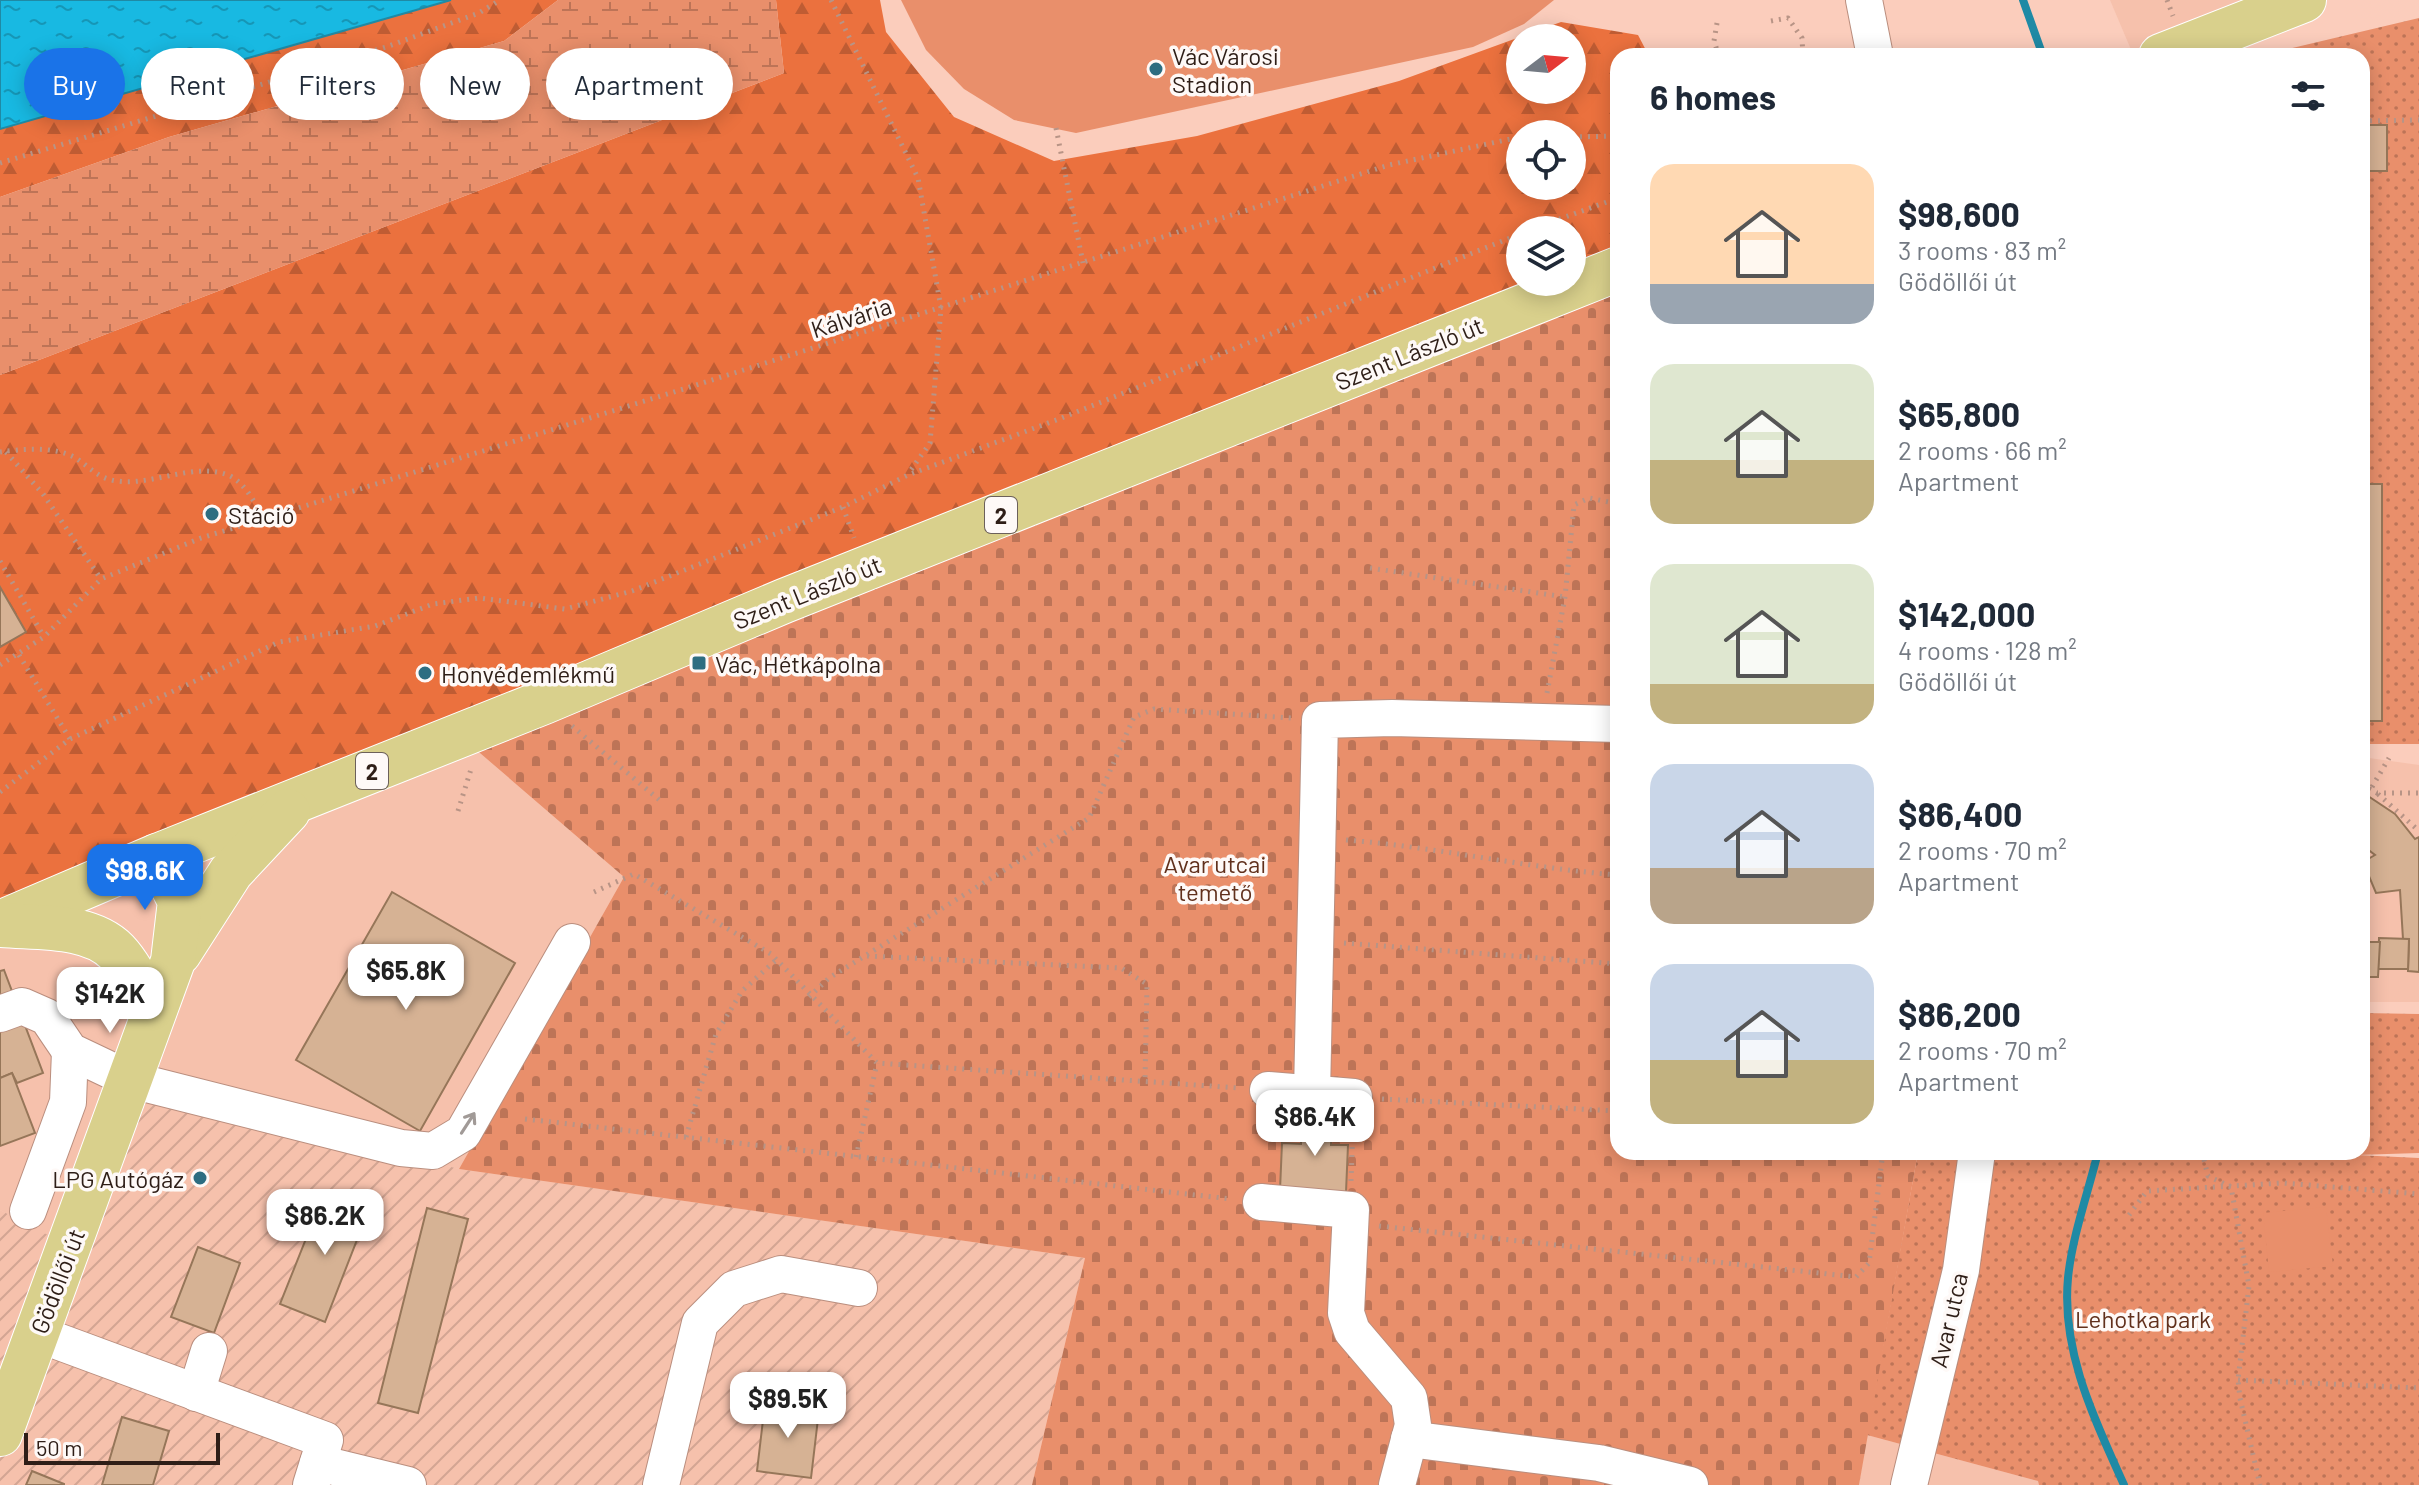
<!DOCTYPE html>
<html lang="en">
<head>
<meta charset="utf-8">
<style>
	:root { --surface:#fff; --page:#f6f6f7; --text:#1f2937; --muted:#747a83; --accent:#1a73e8 }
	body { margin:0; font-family:Barlow,sans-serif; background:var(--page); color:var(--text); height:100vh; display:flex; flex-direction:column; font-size:30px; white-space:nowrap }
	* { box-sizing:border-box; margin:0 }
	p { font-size:26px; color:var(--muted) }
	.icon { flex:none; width:44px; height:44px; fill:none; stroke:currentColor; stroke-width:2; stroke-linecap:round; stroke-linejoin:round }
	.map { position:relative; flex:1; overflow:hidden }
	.side { position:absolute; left:1610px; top:48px; width:760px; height:1112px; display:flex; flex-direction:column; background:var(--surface); border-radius:24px; box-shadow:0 4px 20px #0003 }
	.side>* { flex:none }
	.banner { position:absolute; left:24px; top:48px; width:760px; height:72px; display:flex; gap:16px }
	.needle { width:52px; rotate:74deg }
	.fabs { position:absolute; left:1506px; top:24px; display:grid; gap:16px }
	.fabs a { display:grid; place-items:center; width:80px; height:80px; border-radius:50%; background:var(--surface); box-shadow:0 4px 20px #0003; font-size:40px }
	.scale { position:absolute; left:24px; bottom:20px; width:196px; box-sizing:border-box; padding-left:8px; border:4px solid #2e1e17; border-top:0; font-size:22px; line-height:28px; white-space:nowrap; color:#2e1e17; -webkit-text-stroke:6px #fef9f7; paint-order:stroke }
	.price { position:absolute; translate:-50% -68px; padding:0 18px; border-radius:16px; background:#fff; color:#222; font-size:26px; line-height:52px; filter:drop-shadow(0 2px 4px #0008) }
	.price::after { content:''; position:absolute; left:50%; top:48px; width:24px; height:18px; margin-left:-12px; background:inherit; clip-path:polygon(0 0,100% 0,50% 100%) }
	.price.active { background:var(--accent); color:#fff }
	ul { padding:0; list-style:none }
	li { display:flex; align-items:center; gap:24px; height:200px; padding:0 40px }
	li span { display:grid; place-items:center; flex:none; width:224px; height:160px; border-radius:24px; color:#555 }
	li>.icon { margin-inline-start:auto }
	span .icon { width:96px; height:96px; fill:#fffc; stroke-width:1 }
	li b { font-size:34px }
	h2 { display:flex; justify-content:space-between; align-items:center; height:96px; padding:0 40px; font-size:34px }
	.chip { padding:0 28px; border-radius:36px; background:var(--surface); box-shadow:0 4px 20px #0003; font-size:28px; line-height:72px }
	.chip.active { background:var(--accent); color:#fff }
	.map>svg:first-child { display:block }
	.built { fill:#f6c1ac }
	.industrial { fill:url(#industrial-furrows) }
	.green { fill:url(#green-dots) }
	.forest { fill:url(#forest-firs); fill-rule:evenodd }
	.wetland { fill:url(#wetland-marsh) }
	.cemetery { fill:url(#cemetery-stones) }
	.pitch { fill:#e98f6b }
	.water { fill:url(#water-ripples); stroke:#1f8aa5; stroke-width:2 }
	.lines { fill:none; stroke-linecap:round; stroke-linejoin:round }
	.stream { stroke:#1f8aa5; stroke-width:8 }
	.building { fill:#d6b294; stroke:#967659; stroke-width:2 }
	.minor-casing { stroke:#ba8e7e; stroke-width:38 }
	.major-casing { stroke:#fff; stroke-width:46 }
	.path { stroke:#b89486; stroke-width:5; stroke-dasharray:2 6; stroke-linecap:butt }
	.minor { stroke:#fff; stroke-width:36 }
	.major { stroke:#d9d08c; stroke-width:44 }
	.oneway { stroke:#a19a97 }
	.poi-dot { fill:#2d6d81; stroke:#fef9f7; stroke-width:3 }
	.labels { text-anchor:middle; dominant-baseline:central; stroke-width:7; stroke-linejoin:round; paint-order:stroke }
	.shield { fill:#fef9f7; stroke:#6c605a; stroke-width:2 }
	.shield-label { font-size:22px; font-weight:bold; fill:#2e1e17 }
	.poi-label { font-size:24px; fill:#2e1e17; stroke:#fef9f7; text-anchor:start }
	.street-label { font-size:24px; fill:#2e1e17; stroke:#fef9f7 }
	.park-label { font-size:24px; fill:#61301c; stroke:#fef9f7 }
</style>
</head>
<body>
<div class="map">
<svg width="2419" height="1485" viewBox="0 0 2419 1485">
	<defs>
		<pattern id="industrial-furrows" width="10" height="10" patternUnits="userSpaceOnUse" patternTransform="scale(2)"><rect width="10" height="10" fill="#f6c1ac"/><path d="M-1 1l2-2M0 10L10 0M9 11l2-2" fill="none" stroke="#d3a593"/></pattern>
		<pattern id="green-dots" width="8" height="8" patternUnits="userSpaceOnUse" patternTransform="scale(2)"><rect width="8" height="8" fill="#e98f6b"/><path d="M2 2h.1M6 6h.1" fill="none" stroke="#bd7457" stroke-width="1.8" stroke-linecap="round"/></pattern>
		<pattern id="forest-firs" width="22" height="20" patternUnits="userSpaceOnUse" patternTransform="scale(2)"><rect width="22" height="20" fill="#eb713e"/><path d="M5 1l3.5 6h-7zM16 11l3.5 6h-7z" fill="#bf5c33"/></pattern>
		<pattern id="wetland-marsh" width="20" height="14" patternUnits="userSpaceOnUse" patternTransform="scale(2)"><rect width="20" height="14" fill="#e98f6b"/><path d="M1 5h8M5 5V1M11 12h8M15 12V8" fill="none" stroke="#bd7457"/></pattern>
		<pattern id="cemetery-stones" width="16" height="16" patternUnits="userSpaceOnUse" patternTransform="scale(2)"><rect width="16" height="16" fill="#e98f6b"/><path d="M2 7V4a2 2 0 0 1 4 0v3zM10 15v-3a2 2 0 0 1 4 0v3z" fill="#bd7457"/></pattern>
		<pattern id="water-ripples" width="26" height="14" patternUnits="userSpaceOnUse" patternTransform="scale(2)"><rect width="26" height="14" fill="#18b9e2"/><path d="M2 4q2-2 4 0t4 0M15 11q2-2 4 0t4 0" fill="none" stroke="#1696b6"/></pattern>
	</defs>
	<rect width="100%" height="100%" fill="#fbcdbc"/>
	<g class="built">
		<path d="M2110,0H2262L2132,52Z"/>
		<path d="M466,741L624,877L459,1169L130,1083L69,1247L0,1210V934Z"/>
		<path d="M2362,757L2419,765V1002H2362Z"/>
		<path d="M1867,1435L2038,1481L2039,1485H1859Z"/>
	</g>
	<path class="industrial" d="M129,1083L459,1169L1085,1258L1032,1485H0V1210L69,1246Z"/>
	<g class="green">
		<path d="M2419,18V744H2362V56H2259Z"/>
		<path d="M2362,1013L2419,1014V1153L2356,1155L2419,1158V1485H2039L2038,1481L1867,1435L1918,1152H2362Z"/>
	</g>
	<g class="forest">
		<path d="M451,0H558L504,41L169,137L0,197V129Z"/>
		<path d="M776,0H880L886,32L954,117L1054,161L1197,136L1399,81L1561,22L1638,35L1649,56H1618V293L501,716L0,934V375L784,73ZM1520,38H1572V90H1520ZM1520,134H1572V186H1520ZM1520,230H1572V282H1520Z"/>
	</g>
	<path class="wetland" d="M558,0H776L784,73L0,375V197L169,137L504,41Z"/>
	<path class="cemetery" d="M1618,293V1152H1918L1859,1485H1032L1085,1258L459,1169L624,877L466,741L501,716Z"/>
	<g class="pitch">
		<path d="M901,0H1554L1524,24L1473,47L1076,133L1014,120L964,89L926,50Z"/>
		<path d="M2326,1207L2333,1266L2269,1272L2263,1213Z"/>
	</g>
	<path class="water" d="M0,0H451L0,129Z"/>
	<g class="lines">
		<g class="stream">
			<path d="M2023,0L2043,56"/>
			<path d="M2098,1152C2088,1193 2072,1237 2068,1278C2061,1352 2095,1420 2124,1485"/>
		</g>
	</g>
	<g class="building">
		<rect x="2362" y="125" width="25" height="46"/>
		<path d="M2364,378L2366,484H2382V721H2362Z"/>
		<path d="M0,587L26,632L0,647Z"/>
		<path d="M2368,796L2395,814L2415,839L2419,837V972L2408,971L2409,939H2403L2400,890L2376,893L2363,862L2375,855L2362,845V806Z"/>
		<path d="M392,892L515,963L420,1131L296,1060Z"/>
		<path d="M2379,938L2409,939L2408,969H2378Z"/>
		<path d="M2362,942H2380L2378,977H2362Z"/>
		<path d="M4,970L43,1073L17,1083L12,1073L0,1078V971Z"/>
		<path d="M12,1073L35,1133L0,1146V1078Z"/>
		<path d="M1302,1111H1332L1331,1145H1348L1346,1192L1280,1190L1282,1143L1301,1144Z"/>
		<path d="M325,1191L369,1209L325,1322L280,1304Z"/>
		<path d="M427,1208L468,1219L418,1413L378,1403Z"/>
		<path d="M198,1247L240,1263L214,1333L171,1317Z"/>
		<path d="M765,1403L819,1410L811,1478L757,1471Z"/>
		<path d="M122,1417L169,1431L153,1485H102Z"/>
		<path d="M32,1471L64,1484V1485H26Z"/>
	</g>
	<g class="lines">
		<g class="minor-casing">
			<g id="minor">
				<path d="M1864,0L1875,56"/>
				<path d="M0,1014L22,1006L47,1017L70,1051L131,1080L401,1148L433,1151L463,1133L572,942"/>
				<path d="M1268,1090L1354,1097"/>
				<path d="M1312,1094L1320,720L1392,718L1618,724"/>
				<path d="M1261,1202L1351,1210L1346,1313L1352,1331L1409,1398L1413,1425L1397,1485"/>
				<path d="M28,1211L68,1102L70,1051"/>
				<path d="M38,1334L325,1440L311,1485"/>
				<path d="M196,1393L209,1351"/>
				<path d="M1409,1439L1599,1463L1690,1485"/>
				<path d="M318,1463L408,1485"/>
				<path d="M661,1485L700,1323L734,1289L781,1274L859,1288"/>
				<path d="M1909,1485L1961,1270L1977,1152"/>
			</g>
		</g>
		<g class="major-casing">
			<g id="major">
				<path d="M2161,56L2304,0"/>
				<path d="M0,923L157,856L544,702L784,601L1618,269"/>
				<path d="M2,925C38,928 90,924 117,952C132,968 142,992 153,1011"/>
				<path d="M179,953L231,872L288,811"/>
				<path d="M0,1434L173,961L180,901L157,856"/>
			</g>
		</g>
		<g class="path">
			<path d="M831,0L918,178L941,308L930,443L908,474"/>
			<path d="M2167,0L2173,16"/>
			<path d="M1771,21L1788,18L1802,38L1803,56"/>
			<path d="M1717,23L1714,41L1719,56"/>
			<path d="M2362,121L2419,120"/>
			<path d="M1056,128L1083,263"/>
			<path d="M1572,137L1618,136"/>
			<path d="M0,163L386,47L479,13L500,0"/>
			<path d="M1529,230L1618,198"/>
			<path d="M0,452C22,449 53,446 74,457C89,466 98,479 117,481C152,486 194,462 228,475C245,482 255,504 264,518"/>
			<path d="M6,452L43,494L101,579"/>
			<path d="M843,507L854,538"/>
			<path d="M0,561L44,637"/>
			<path d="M1370,568L1565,597"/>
			<path d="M19,655L70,739"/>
			<path d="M0,665L44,637L101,579L201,538L690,387L1389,165L1520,137"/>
			<path d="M1547,693L1565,597L1574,505L1589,498L1618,504"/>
			<path d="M572,726L663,803"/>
			<path d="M2362,785L2377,793H2419"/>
			<path d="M2372,787L2389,758"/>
			<path d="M0,792L70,739L279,642L375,626L433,604L479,598L565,609L632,591L843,507L908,475L1059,419L1520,234"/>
			<path d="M2378,794L2419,831"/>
			<path d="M458,811L472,766"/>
			<path d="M1346,840C1437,847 1526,868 1618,875"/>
			<path d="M594,892L634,874L771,954L877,1063L1239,1088"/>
			<path d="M1344,943L1618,964"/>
			<path d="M867,956L1121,968L1147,984L1145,1082"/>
			<path d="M809,997L829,978L1089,818L1134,717L1154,709L1292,718"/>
			<path d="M1382,1099L1618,1111"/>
			<path d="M525,1119L1231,1199"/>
			<path d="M686,1137L716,1034L742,991L776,960"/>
			<path d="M2202,1152L2208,1176L2231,1187L2249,1286L2238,1380L2240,1398L2260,1485"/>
			<path d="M856,1157L877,1063"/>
			<path d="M1351,1181L1353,1127"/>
			<path d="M2129,1215L2147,1191L2283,1183L2419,1194"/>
			<path d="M1379,1226L1856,1277L1869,1263L1883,1152"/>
			<path d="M2238,1380L2419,1388"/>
		</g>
		<use href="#minor" class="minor"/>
		<use href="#major" class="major"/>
	</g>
	<defs><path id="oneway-shaft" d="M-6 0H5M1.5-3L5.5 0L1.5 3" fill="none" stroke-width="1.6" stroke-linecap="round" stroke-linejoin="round" transform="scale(2)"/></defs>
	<use class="oneway" href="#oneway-shaft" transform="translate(468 1123) rotate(-57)"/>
	<g class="poi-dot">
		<circle cx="1156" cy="69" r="8"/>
		<circle cx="212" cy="514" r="8"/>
		<rect x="691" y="655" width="16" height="16" rx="4"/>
		<circle cx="425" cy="673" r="8"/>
		<circle cx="200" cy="1178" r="8"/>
	</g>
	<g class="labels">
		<g class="shield">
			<rect x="985" y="497" width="32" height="36" rx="6"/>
			<rect x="356" y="753" width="32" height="36" rx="6"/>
		</g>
		<g class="shield-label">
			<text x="1001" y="515">2</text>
			<text x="372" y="771">2</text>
		</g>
		<g class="poi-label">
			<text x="1172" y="55">Vác Városi<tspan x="1172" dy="28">Stadion</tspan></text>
			<text x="228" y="514">Stáció</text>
			<text x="715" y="663">Vác, Hétkápolna</text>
			<text x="441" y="673">Honvédemlékmű</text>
			<text x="184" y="1178" text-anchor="end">LPG Autógáz</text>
		</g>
		<g class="street-label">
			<text transform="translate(851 317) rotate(-18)">Kálvária</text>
			<text transform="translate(1409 353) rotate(-22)">Szent László út</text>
			<text transform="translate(807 592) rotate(-22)">Szent László út</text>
			<text transform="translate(57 1281) rotate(-69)">Gödöllői út</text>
			<text transform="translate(1948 1320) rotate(-77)">Avar utca</text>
		</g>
		<g class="park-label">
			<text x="1215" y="863">Avar utcai<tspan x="1215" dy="28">temető</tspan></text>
			<text x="2143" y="1318">Lehotka park</text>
		</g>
	</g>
</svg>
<div class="fabs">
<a><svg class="needle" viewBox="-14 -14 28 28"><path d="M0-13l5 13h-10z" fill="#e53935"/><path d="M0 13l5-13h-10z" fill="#747a83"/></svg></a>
<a><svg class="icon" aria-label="locate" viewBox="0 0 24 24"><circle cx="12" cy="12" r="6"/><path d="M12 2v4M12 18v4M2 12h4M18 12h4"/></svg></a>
<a><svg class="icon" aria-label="layers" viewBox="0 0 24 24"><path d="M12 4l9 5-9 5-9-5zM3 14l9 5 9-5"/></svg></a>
</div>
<div class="scale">50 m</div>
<b class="price active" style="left:145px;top:912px">$98.6K</b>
<b class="price" style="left:406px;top:1012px">$65.8K</b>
<b class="price" style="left:110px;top:1035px">$142K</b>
<b class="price" style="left:1315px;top:1158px">$86.4K</b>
<b class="price" style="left:325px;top:1257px">$86.2K</b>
<b class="price" style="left:788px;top:1440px">$89.5K</b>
<div class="banner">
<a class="chip active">Buy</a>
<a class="chip">Rent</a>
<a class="chip">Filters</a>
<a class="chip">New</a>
<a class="chip">Apartment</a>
</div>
<section class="side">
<h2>6 homes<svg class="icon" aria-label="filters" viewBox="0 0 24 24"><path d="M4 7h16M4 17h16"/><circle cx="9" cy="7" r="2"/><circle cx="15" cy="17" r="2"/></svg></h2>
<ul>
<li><span style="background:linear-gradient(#ffd9b3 75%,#9aa5b1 0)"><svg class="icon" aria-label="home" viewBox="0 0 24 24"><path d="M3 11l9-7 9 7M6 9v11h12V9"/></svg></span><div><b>$98,600</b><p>3 rooms · 83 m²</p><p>Gödöllői út</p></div></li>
<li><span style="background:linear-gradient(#dfe7d0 60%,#c2b280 0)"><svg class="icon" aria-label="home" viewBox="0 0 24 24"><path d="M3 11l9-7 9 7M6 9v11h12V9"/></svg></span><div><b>$65,800</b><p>2 rooms · 66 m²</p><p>Apartment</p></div></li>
<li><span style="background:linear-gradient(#dfe7d0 75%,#c2b280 0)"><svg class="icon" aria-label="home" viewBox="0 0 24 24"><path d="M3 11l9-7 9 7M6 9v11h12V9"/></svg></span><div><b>$142,000</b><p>4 rooms · 128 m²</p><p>Gödöllői út</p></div></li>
<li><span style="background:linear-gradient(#c9d6e8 65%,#b9a48a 0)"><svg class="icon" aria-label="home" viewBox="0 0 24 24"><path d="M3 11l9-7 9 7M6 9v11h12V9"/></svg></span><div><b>$86,400</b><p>2 rooms · 70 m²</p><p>Apartment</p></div></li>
<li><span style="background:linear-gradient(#c9d6e8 60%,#c2b280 0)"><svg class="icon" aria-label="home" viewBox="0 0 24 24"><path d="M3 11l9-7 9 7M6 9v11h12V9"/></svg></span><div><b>$86,200</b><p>2 rooms · 70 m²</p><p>Apartment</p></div></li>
</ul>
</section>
</div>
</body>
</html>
